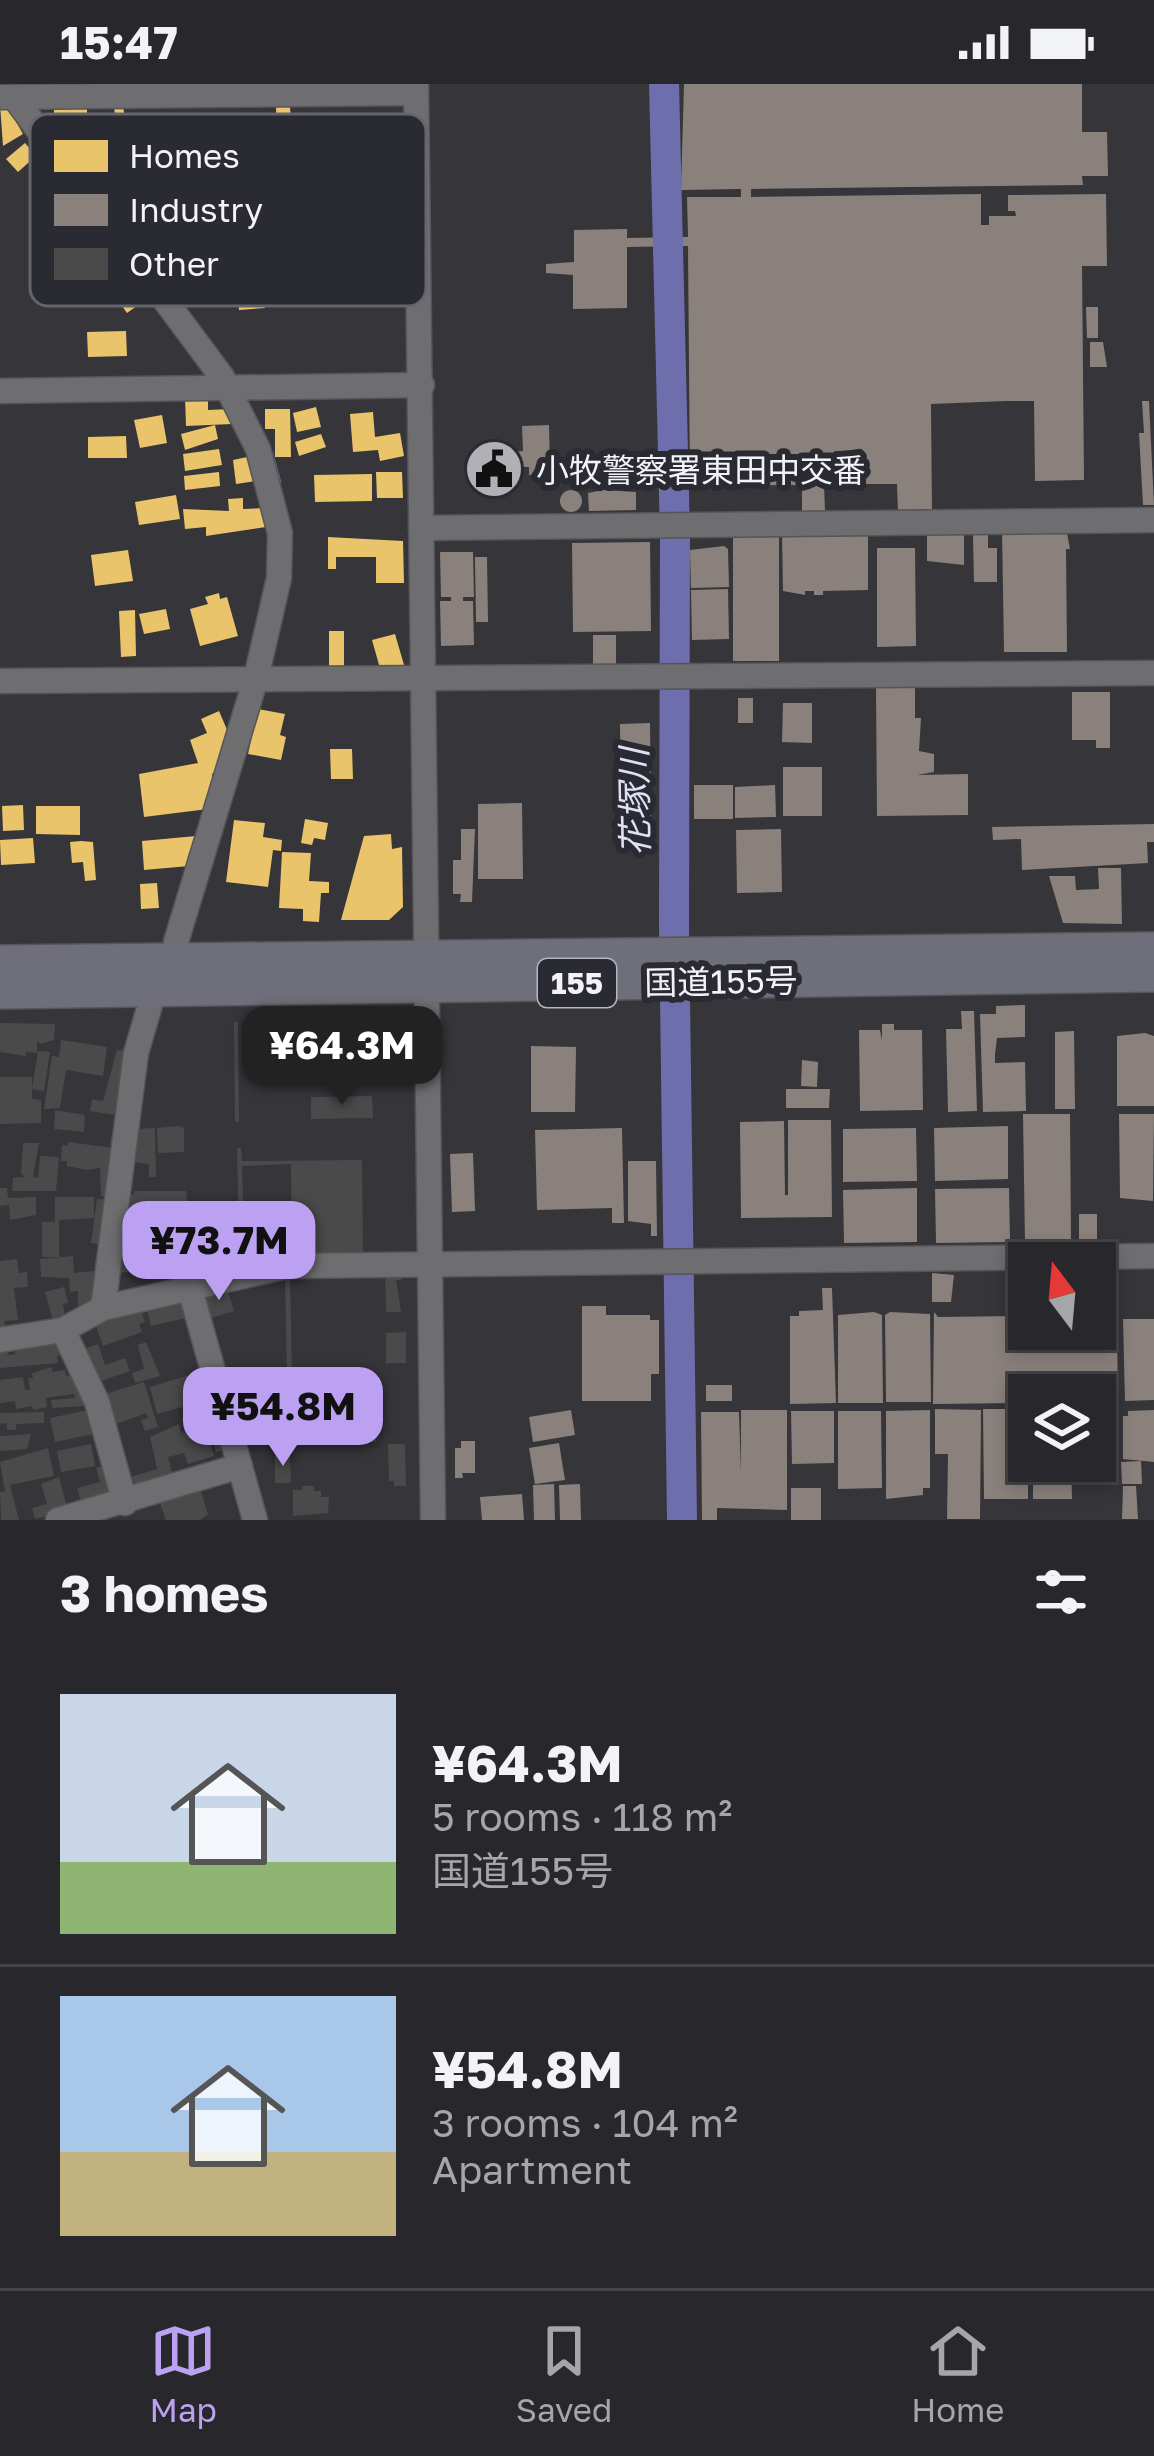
<!DOCTYPE html>
<html lang="en">
<head>
<meta charset="utf-8">
<style>
	:root { --surface:#28282c; --page:#343438; --text:#f1f3f6; --muted:#a5a6a9; --line:#444448; --accent:#bca0f2 }
	body { margin:0; font-family:"Golos Text","Noto Sans JP",sans-serif; background:var(--page); color:var(--text); height:100vh; display:flex; flex-direction:column; font-size:45px; white-space:nowrap }
	* { box-sizing:border-box; margin:0 }
	p { font-size:39px; color:var(--muted) }
	.icon { flex:none; width:66px; height:66px; fill:none; stroke:currentColor; stroke-width:2; stroke-linecap:round; stroke-linejoin:round }
	.map { position:relative; height:1436px; overflow:hidden }
	.panel { display:flex; flex-direction:column; background:var(--surface); flex:1 }
	.panel>* { flex:none }
	.needle { width:78px; rotate:344deg }
	.buttons { position:absolute; left:1008px; top:1158px; display:grid; gap:24px }
	.buttons a { display:grid; place-items:center; width:108px; height:108px; border-radius:0px; background:var(--surface); box-shadow:0 6px 18px #0003,0 0 0 3px var(--line); font-size:60px }
	.price { position:absolute; translate:-50% -102px; padding:0 27px; border-radius:24px; background:var(--accent); color:#111; font-size:39px; line-height:78px; filter:drop-shadow(0 3px 6px #0008) }
	.price::after { content:''; position:absolute; left:50%; top:72px; width:36px; height:27px; margin-left:-18px; background:inherit; clip-path:polygon(0 0,100% 0,50% 100%) }
	.price.current { background:#222; color:#fff }
	ul { padding:0; list-style:none }
	li { display:flex; align-items:center; gap:36px; height:300px; padding:0 60px }
	li+li { border-top:3px solid var(--line) }
	li span { display:grid; place-items:center; flex:none; width:336px; height:240px; border-radius:0px; color:#555 }
	li>.icon { margin-inline-start:auto }
	span .icon { width:144px; height:144px; fill:#fffc; stroke-width:1 }
	li b { font-size:51px }
	h2 { display:flex; justify-content:space-between; align-items:center; height:144px; padding:0 60px; font-size:51px }
	.status { display:flex; justify-content:space-between; align-items:center; height:84px; padding:0 60px; background:var(--surface); direction:ltr }
	.status svg { height:33px; fill:currentColor }
	.tabs { display:flex; justify-content:space-around; align-items:center; height:168px; border-top:3px solid var(--line); background:var(--surface); font-size:33px; color:var(--muted) }
	.tabs a { display:grid; justify-items:center; gap:6px }
	.tabs .current { color:var(--accent) }
	.map>svg:first-child { display:block }
	.homes { fill:#e9c46a }
	.industry { fill:#8a817c }
	.lines { fill:none; stroke-linecap:round; stroke-linejoin:round }
	.stream { stroke:#6f6eac; stroke-width:4.5 }
	.river { stroke:#6f6eac; stroke-width:30 }
	.building { fill:#4b4a4b }
	.minor-casing { stroke:#545459; stroke-width:27 }
	.highway-casing { stroke:#545459; stroke-width:36 }
	.minor { stroke:#6e6e71; stroke-width:24 }
	.highway { stroke:#6f6f7b; stroke-width:33 }
	.labels { text-anchor:middle; dominant-baseline:central; stroke-width:12; stroke-linejoin:round; paint-order:stroke }
	.shield { fill:#292a32; stroke:#b6b6bd; stroke-width:3 }
	.shield-label { font-size:30px; font-weight:bold; fill:#f2f2f8 }
	.poi-label { font-size:33px; fill:#f2f2f8; stroke:#292a32; text-anchor:start }
	.street-label { font-size:33px; fill:#f2f2f8; stroke:#292a32 }
	.water-label { font-size:36px; font-style:italic; fill:#dfe0f3; stroke:#292a32 }
	.key { fill:#292a32; stroke:#65666d; stroke-width:3 }
	.key-label { font-size:33px; fill:#f2f2f8 }
</style>
</head>
<body>
<div class="status"><b>15:47</b><svg viewBox="0 0 49 12"><path d="M0 12V9h3v3zM5 12V6h3v6zM10 12V3h3v9zM15 12V0h3v12zM26 1h20v11H26zM47 4h2v5h-2z"/></svg></div>
<div class="map">
<svg width="1154" height="1436" viewBox="0 0 1154 1436">
	<rect width="100%" height="100%" fill="#35353a"/>
	<g class="homes">
		<path d="M5,18L23,50L3,62L0,21Z"/>
		<rect x="54" y="22" width="33" height="14"/>
		<path d="M123,22L125,35L134,34L136,52L118,54L114,23Z"/>
		<path d="M276,22H290L294,91H278Z"/>
		<path d="M157,29V53H137V30Z"/>
		<path d="M25,59L36,72L18,88L6,75Z"/>
		<path d="M260,162L265,224L239,226L234,164Z"/>
		<path d="M123,179L148,214L127,229L102,194Z"/>
		<path d="M126,247L127,272L88,273L87,248Z"/>
		<path d="M208,312V326L231,325L232,340L186,342L185,313Z"/>
		<path d="M316,323L321,343L297,348L293,329Z"/>
		<path d="M265,325H290L291,373H275V345H265Z"/>
		<path d="M373,328L375,353L400,349L404,372L380,377L378,366L353,368L350,330Z"/>
		<path d="M162,331L167,359L140,364L134,336Z"/>
		<path d="M215,341L218,355L185,366L181,350Z"/>
		<path d="M321,350L326,363L299,372L295,358Z"/>
		<path d="M126,352L127,374H88V353Z"/>
		<path d="M219,365L222,381L185,387L183,370Z"/>
		<path d="M252,372L256,397L236,400L233,376Z"/>
		<path d="M219,388L220,402L185,406L184,392Z"/>
		<path d="M376,388H402L403,414H377Z"/>
		<path d="M372,390V417L315,418L314,391Z"/>
		<path d="M176,411L180,435L139,441L135,418Z"/>
		<path d="M243,414V425L265,424L266,443L206,452V443L185,445L183,425L229,427L228,415Z"/>
		<path d="M328,453L403,457L404,499H376V473H336V485H328Z"/>
		<path d="M128,466L133,497L95,502L91,471Z"/>
		<path d="M219,509L220,515L227,513L238,552L200,562L190,525L208,520L205,513Z"/>
		<path d="M166,525L170,545L144,550L139,530Z"/>
		<path d="M135,526L136,572L121,573L119,527Z"/>
		<rect x="329" y="547" width="15" height="37"/>
		<path d="M395,550L404,581L381,588L372,556Z"/>
		<path d="M258,625L285,630L280,651L286,653L281,676L248,670Z"/>
		<path d="M219,627L234,662L225,685L212,690L216,724L144,733L139,690L198,679L190,656L207,649L201,635Z"/>
		<path d="M330,665H352L353,695H331Z"/>
		<path d="M23,721L24,746L3,747L2,722Z"/>
		<path d="M36,722H80V751L36,750Z"/>
		<path d="M305,735L328,739L325,756L314,754L312,761L301,759Z"/>
		<path d="M234,736L265,739L263,753L282,756L281,767L273,766L268,803L226,798Z"/>
		<path d="M391,750L392,765L402,763L403,823L389,836H341L364,752Z"/>
		<path d="M196,752L198,773L188,774L189,782L144,786L142,757Z"/>
		<path d="M33,754L35,779L1,781L0,756Z"/>
		<path d="M81,757L93,758L96,796L85,797L83,778L72,779L70,758Z"/>
		<path d="M282,768L311,769L309,797L329,798V809H321L319,838L303,837V825L279,824Z"/>
		<path d="M157,799L159,824L141,825L140,800Z"/>
	</g>
	<g class="industry">
		<path d="M684,0H1082V48H1107L1108,92H1082L1083,101L751,105V113L981,110V141H989V132H1016L1015,127H1008V111L1106,110L1107,182H1082L1084,396L1035,397L1034,317H1006L931,320L932,429H898L897,400H824L825,427H802V401L690,402L688,162L627,163V224L573,225V191L546,189V180L574,178V146L627,145V154L688,153L687,113H741V105L681,106Z"/>
		<path d="M1086,223H1098V254H1087Z"/>
		<path d="M1090,258H1103L1107,283H1090Z"/>
		<path d="M1142,317H1149L1154,421H1143L1139,349H1144Z"/>
		<path d="M549,341L550,382L540,383L541,390L529,391V383H523V388L510,389L508,368L523,367L522,342Z"/>
		<circle cx="571" cy="417" r="11"/>
		<path d="M603,406L636,408V426L589,427L588,409Z"/>
		<path d="M1066,444L1070,465H1066L1067,568H1004L1002,445Z"/>
		<path d="M964,445V481L927,477V447Z"/>
		<path d="M868,447V506L823,507V511H814V507H805V511L783,507L782,449Z"/>
		<rect x="733" y="448" width="46" height="129"/>
		<path d="M988,450V464H997V498H974L973,451Z"/>
		<path d="M650,458L651,547L573,548L572,459Z"/>
		<path d="M724,462L728,465L729,503L691,504L690,466Z"/>
		<path d="M877,464H915L916,562L877,563Z"/>
		<path d="M440,468H473L474,513H463V517H473L474,561L441,562L440,517H451V513H441Z"/>
		<path d="M475,473H487L488,538H476Z"/>
		<path d="M728,505L729,555L692,556L691,506Z"/>
		<rect x="593" y="551" width="23" height="30"/>
		<path d="M915,602V634H921L919,667L934,670V688L917,691L968,690V731L877,732L876,603Z"/>
		<path d="M1072,608H1110V664H1096V656H1072Z"/>
		<rect x="738" y="614" width="15" height="25"/>
		<path d="M783,619H812V659L782,658Z"/>
		<path d="M650,639L651,734H621L620,640Z"/>
		<rect x="783" y="683" width="39" height="49"/>
		<rect x="694" y="701" width="39" height="34"/>
		<path d="M775,701L776,733L735,734V703Z"/>
		<path d="M522,719L523,795H478V720Z"/>
		<path d="M1154,740V758H1147L1148,779L1022,786L1021,755L993,756L992,743Z"/>
		<path d="M461,745H475L472,818H460L461,810H453V776H461Z"/>
		<path d="M781,745L782,808L737,809L736,746Z"/>
		<path d="M1098,784H1121L1122,840L1063,839L1049,792H1075L1076,806L1099,805Z"/>
		<path d="M1025,921V953L997,954L995,970V979L1025,978L1026,1027L983,1028L980,930H996V922Z"/>
		<path d="M961,927H974L977,1027L948,1028L946,945H962Z"/>
		<path d="M882,940H894V946H922L923,1026L860,1027L859,946H880L882,956Z"/>
		<path d="M1074,947L1075,1025H1055V948Z"/>
		<path d="M1145,949L1154,952V1022H1117V952Z"/>
		<path d="M531,962L576,963L575,1028H531Z"/>
		<path d="M802,976L818,978L817,1003L801,1002Z"/>
		<path d="M786,1005H830L829,1024H786Z"/>
		<path d="M1023,1030H1070L1071,1158L1025,1159Z"/>
		<path d="M1119,1030H1154L1153,1117L1120,1114Z"/>
		<path d="M788,1036H831L832,1133L741,1134L740,1038L784,1037L785,1111H788Z"/>
		<path d="M1008,1042V1095L935,1097L934,1044Z"/>
		<path d="M622,1044L624,1139H612V1124L537,1126L535,1046Z"/>
		<path d="M916,1044L917,1097L843,1098V1045Z"/>
		<path d="M473,1069L475,1127L452,1128L450,1070Z"/>
		<path d="M628,1077H656L657,1152H651V1140L628,1137Z"/>
		<path d="M917,1104V1158L844,1159L843,1106Z"/>
		<path d="M1009,1104L1010,1158L936,1159L935,1105Z"/>
		<rect x="1079" y="1130" width="18" height="29"/>
		<path d="M932,1189L954,1191L951,1218H932Z"/>
		<path d="M822,1204H832L836,1319L790,1320V1232H799V1227L823,1226Z"/>
		<path d="M582,1222H606V1231H650V1236H659V1290H651V1317H582Z"/>
		<path d="M874,1228L882,1231L883,1319H838V1231Z"/>
		<path d="M890,1228L930,1230L931,1318H886L885,1231Z"/>
		<path d="M934,1228L938,1233L1029,1232V1245H1095V1231H1112V1248H1117L1118,1318H1095V1311H1029V1319L933,1320Z"/>
		<path d="M1123,1235H1154V1316L1125,1317Z"/>
		<rect x="706" y="1301" width="26" height="16"/>
		<path d="M935,1325L981,1326L980,1435H947L948,1370H935Z"/>
		<path d="M983,1325H1028V1415H984Z"/>
		<path d="M571,1326L575,1351L533,1358L529,1333Z"/>
		<path d="M741,1326H787V1426L717,1424V1436H702L701,1328H739L741,1388Z"/>
		<path d="M930,1326V1404H923V1411L886,1415V1327Z"/>
		<path d="M1154,1326V1378L1123,1375V1332H1128V1327Z"/>
		<path d="M791,1327H834V1379L792,1380Z"/>
		<path d="M838,1327H881L882,1404L838,1405Z"/>
		<path d="M461,1357H475V1389H462L463,1394H455V1364H461Z"/>
		<path d="M559,1359L565,1396L535,1400L529,1364Z"/>
		<path d="M1033,1377H1071L1072,1415H1033Z"/>
		<path d="M1141,1377L1142,1400H1122L1121,1378Z"/>
		<path d="M554,1400L555,1436H534L533,1401Z"/>
		<path d="M580,1400L581,1436H560L559,1401Z"/>
		<path d="M1123,1402H1136L1138,1435H1122Z"/>
		<rect x="791" y="1404" width="30" height="32"/>
		<path d="M522,1410L524,1436H482L480,1413Z"/>
	</g>
	<g class="lines">
		<path class="stream" d="M271,369L279,398"/>
		<path class="river" d="M664,0L675,451L674,840L682,1436"/>
	</g>
	<g class="building">
		<path d="M307,926H349L367,991H339L330,959H308L309,991L289,992L288,931L307,930Z"/>
		<path d="M234,938H238L239,1038H235Z"/>
		<path d="M0,939L55,940L54,956L40,960L37,956V969L26,968V972L0,968Z"/>
		<path d="M61,956L107,963L103,992L66,986L60,1024L44,1025L52,972L59,973Z"/>
		<path d="M117,966L132,968L124,1022L116,1020L114,1031L90,1027L92,1015L103,1017Z"/>
		<path d="M38,967L50,968L44,1007L32,1005Z"/>
		<path d="M0,993H32V1015L41,1016V1039L0,1040Z"/>
		<path d="M372,1012L373,1034L311,1035V1013Z"/>
		<path d="M55,1026L85,1031L84,1048L54,1045Z"/>
		<path d="M179,1042L184,1044V1068L158,1069L157,1044Z"/>
		<path d="M155,1044L156,1093H149V1080L134,1078L135,1045Z"/>
		<path d="M68,1058L114,1064L111,1113L101,1112L100,1084L87,1086L67,1082V1077H61L62,1061L68,1062Z"/>
		<path d="M23,1059H39L33,1093L38,1094L40,1072L59,1073L56,1107H12L13,1094L25,1093L21,1090Z"/>
		<path d="M237,1064H241L242,1077L362,1076L363,1172L297,1173V1168H292L291,1080L242,1082L244,1153H239Z"/>
		<path d="M0,1104H7L8,1114L36,1113V1131L10,1136L9,1121L0,1122Z"/>
		<path d="M134,1107H186L187,1117L168,1119L167,1131L135,1129L134,1148H120L122,1111H134Z"/>
		<path d="M55,1113H94V1134L59,1136V1173H42V1138H55Z"/>
		<path d="M97,1115L111,1116L105,1161L91,1159Z"/>
		<path d="M115,1157H143L144,1187L117,1189Z"/>
		<path d="M73,1172L74,1189L93,1187L94,1193H101L98,1221L78,1223V1207L70,1208L69,1194L41,1193L40,1175Z"/>
		<path d="M17,1175L19,1189L27,1188L28,1203L14,1204L18,1236L4,1237L5,1242L0,1243V1177Z"/>
		<path d="M401,1185V1196H396L401,1228H386L385,1186Z"/>
		<path d="M285,1190H290L292,1294H287Z"/>
		<path d="M64,1203L68,1219L63,1220L65,1234L53,1237L45,1208Z"/>
		<path d="M227,1204L234,1227L211,1234L204,1210Z"/>
		<path d="M185,1211L190,1233L151,1242L146,1221Z"/>
		<path d="M140,1223L145,1238L139,1240L142,1248L103,1262L95,1239Z"/>
		<path d="M406,1248V1279H386V1249Z"/>
		<path d="M57,1254L65,1271L57,1272L58,1279L0,1284V1262L7,1261L8,1271L15,1270L14,1264Z"/>
		<path d="M146,1258L160,1292L135,1299L132,1289L144,1285L138,1261Z"/>
		<path d="M98,1260L105,1281L125,1274L130,1287L95,1299L84,1265Z"/>
		<path d="M52,1283L53,1287L45,1289L65,1286L66,1292L76,1290L84,1322L52,1324L51,1316L75,1314L74,1310L46,1314L47,1323L33,1326L32,1322L16,1325L15,1317L0,1319V1296L23,1293L25,1306H30L28,1294H33L32,1289Z"/>
		<path d="M206,1286L228,1365L216,1368L208,1339L203,1340L197,1319L157,1330L150,1303Z"/>
		<path d="M144,1298L158,1343L145,1347L141,1336L148,1334L146,1329L111,1342L102,1311Z"/>
		<path d="M88,1326L93,1350L55,1358L50,1334Z"/>
		<path d="M44,1328V1339L16,1340V1346H7V1339L0,1340V1329Z"/>
		<path d="M337,1329L378,1333L376,1358L335,1355Z"/>
		<path d="M313,1332L317,1353L291,1357L288,1336Z"/>
		<path d="M284,1334L285,1357L239,1359L237,1336Z"/>
		<path d="M179,1340L181,1349L205,1342L214,1372L188,1380L184,1369L168,1373L175,1399L129,1413L124,1395L157,1385L150,1353Z"/>
		<path d="M31,1350L27,1365L0,1367V1352Z"/>
		<path d="M91,1360L95,1382L61,1388L57,1367Z"/>
		<path d="M388,1360H405L406,1402H394V1397H389Z"/>
		<path d="M48,1364L54,1392L10,1401L19,1436H1L0,1408L5,1407L0,1378Z"/>
		<path d="M275,1371H290L291,1399H275Z"/>
		<path d="M108,1380L117,1414L83,1424L77,1404L100,1398L96,1384Z"/>
		<path d="M59,1393L68,1427L35,1435L32,1424L47,1420L41,1400Z"/>
		<path d="M302,1402H314V1407H321V1413H329L328,1429L293,1432V1406H302Z"/>
		<path d="M200,1405L208,1430L200,1436H166L160,1419Z"/>
	</g>
	<g class="lines">
		<g class="minor-casing">
			<g id="minor">
				<path d="M416,0L433,1436"/>
				<path d="M2,13L416,9"/>
				<path d="M14,13L222,293L258,365L280,449L279,494L256,594L176,858"/>
				<path d="M0,307L422,301"/>
				<path d="M421,444L1154,436"/>
				<path d="M0,597L1154,589"/>
				<path d="M190,1205L255,1436"/>
				<path d="M103,1224L136,969L155,904"/>
				<path d="M0,1256L63,1246"/>
				<path d="M125,1419L97,1318L63,1246L103,1224L288,1182L1154,1172"/>
				<path d="M58,1436L240,1382"/>
			</g>
		</g>
		<g class="highway-casing">
			<g id="highway">
				<path d="M0,878L1154,865"/>
				<path d="M0,908L1154,891"/>
			</g>
		</g>
		<use href="#minor" class="minor"/>
		<use href="#highway" class="highway"/>
	</g>
	<defs>
		<g id="civic-disc" transform="scale(3)"><circle r="9.5" fill="#b0b0b6" stroke="#292a32"/><path d="M-.6-6.5H3V-4.5H.6V-3L4-1V1h2V6H-6V1h2V-1L-.6-3ZM-1.2 2.5V6h2.4V2.5Z" fill="#111"/></g>
	</defs>
	<g fill-rule="evenodd">
		<use href="#civic-disc" x="494" y="385"/>
	</g>
	<g class="labels">
		<rect class="shield" x="538" y="875" width="78" height="48" rx="9"/>
		<g class="shield-label">
			<text x="577" y="899">155</text>
		</g>
		<g class="poi-label">
			<text x="536" y="385">小牧警察署東田中交番</text>
		</g>
		<g class="street-label">
			<text transform="translate(721 897) rotate(-1)">国道155号</text>
		</g>
		<g class="water-label">
			<text transform="translate(634 718) rotate(-91)">花塚川</text>
		</g>
	</g>
	<rect x="30" y="30" width="396" height="192" rx="18" class="key"/>
	<rect x="54" y="56" width="54" height="32" fill="#e9c46a"/>
	<rect x="54" y="110" width="54" height="32" fill="#8a817c"/>
	<rect x="54" y="164" width="54" height="32" fill="#4b4a4b"/>
	<g class="key-label">
		<text x="129" y="84">Homes</text>
		<text x="129" y="138">Industry</text>
		<text x="129" y="192">Other</text>
	</g>
</svg>
<div class="buttons">
<a><svg class="needle" viewBox="-14 -14 28 28"><path d="M0-13l5 13h-10z" fill="#e53935"/><path d="M0 13l5-13h-10z" fill="#a5a6a9"/></svg></a>
<a><svg class="icon" aria-label="layers" viewBox="0 0 24 24"><path d="M12 4l9 5-9 5-9-5zM3 14l9 5 9-5"/></svg></a>
</div>
<b class="price current" style="left:342px;top:1024px">¥64.3M</b>
<b class="price" style="left:219px;top:1219px">¥73.7M</b>
<b class="price" style="left:283px;top:1385px">¥54.8M</b>
</div>
<section class="panel">
<h2>3 homes<svg class="icon" aria-label="filters" viewBox="0 0 24 24"><path d="M4 7h16M4 17h16"/><circle cx="9" cy="7" r="2"/><circle cx="15" cy="17" r="2"/></svg></h2>
<ul>
<li><span style="background:linear-gradient(#c9d6e8 70%,#8fb573 0)"><svg class="icon" aria-label="home" viewBox="0 0 24 24"><path d="M3 11l9-7 9 7M6 9v11h12V9"/></svg></span><div><b>¥64.3M</b><p>5 rooms · 118 m²</p><p>国道155号</p></div></li>
<li><span style="background:linear-gradient(#a9c7e8 65%,#c2b280 0)"><svg class="icon" aria-label="home" viewBox="0 0 24 24"><path d="M3 11l9-7 9 7M6 9v11h12V9"/></svg></span><div><b>¥54.8M</b><p>3 rooms · 104 m²</p><p>Apartment</p></div></li>
</ul>
</section>
<nav class="tabs">
<a class="current"><svg class="icon" aria-label="map" viewBox="0 0 24 24"><path d="M3 6l6-2 6 2 6-2v14l-6 2-6-2-6 2zM9 4v14M15 6v14"/></svg>Map</a>
<a><svg class="icon" aria-label="saved" viewBox="0 0 24 24"><path d="M7 4h10v16l-5-4-5 4z"/></svg>Saved</a>
<a><svg class="icon" aria-label="home" viewBox="0 0 24 24"><path d="M3 11l9-7 9 7M6 9v11h12V9"/></svg>Home</a>
</nav>
</body>
</html>
